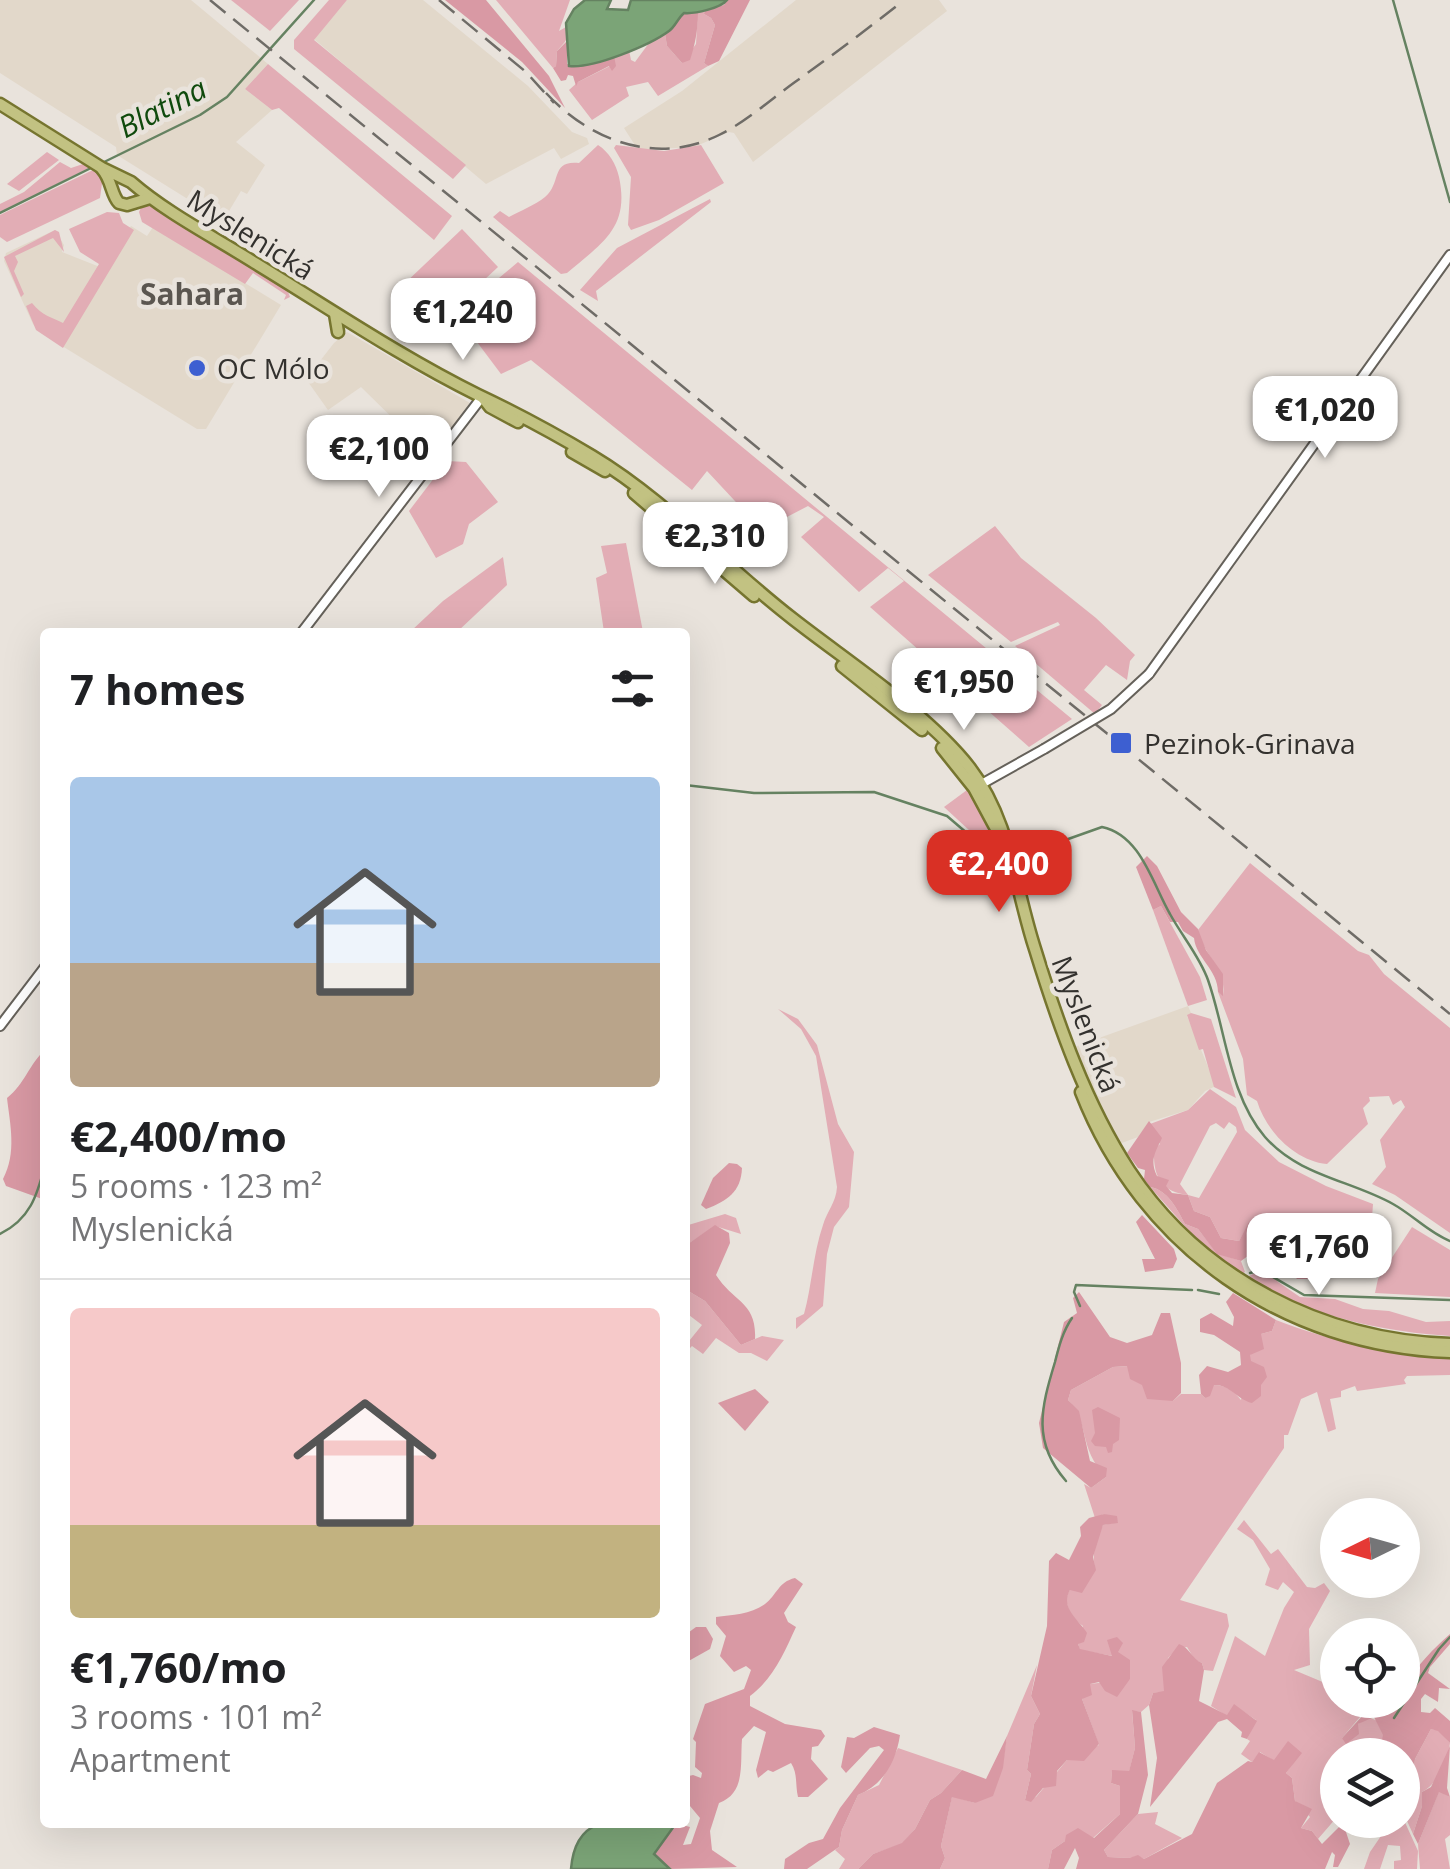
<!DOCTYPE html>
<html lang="en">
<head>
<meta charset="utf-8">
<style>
	:root { --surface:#fff; --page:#f2f2f2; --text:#202124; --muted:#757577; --line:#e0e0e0; --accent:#d93025 }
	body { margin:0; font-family:"Open Sans",sans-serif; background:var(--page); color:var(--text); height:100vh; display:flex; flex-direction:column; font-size:38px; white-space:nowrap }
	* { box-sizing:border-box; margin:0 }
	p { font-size:32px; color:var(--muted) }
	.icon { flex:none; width:55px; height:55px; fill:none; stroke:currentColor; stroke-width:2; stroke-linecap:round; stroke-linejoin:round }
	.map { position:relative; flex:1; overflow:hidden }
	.sheet { position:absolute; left:40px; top:628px; width:650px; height:1200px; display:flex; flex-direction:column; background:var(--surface); border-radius:10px; box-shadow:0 10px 40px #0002 }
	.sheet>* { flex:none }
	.needle { width:65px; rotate:265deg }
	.controls { position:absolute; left:1320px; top:1498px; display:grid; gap:20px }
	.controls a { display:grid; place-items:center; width:100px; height:100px; border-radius:50%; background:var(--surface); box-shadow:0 10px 40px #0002; font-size:50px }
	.price { position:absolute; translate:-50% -85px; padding:0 22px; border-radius:20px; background:#fff; color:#222; font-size:32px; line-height:65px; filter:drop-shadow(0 2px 5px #0008) }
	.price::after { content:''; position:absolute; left:50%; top:60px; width:30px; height:22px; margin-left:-15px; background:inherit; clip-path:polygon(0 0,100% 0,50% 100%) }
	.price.active { background:var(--accent); color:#fff }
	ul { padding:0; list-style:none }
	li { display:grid; align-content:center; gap:20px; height:530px; padding:0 30px }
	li+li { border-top:2px solid var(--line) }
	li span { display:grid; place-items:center; height:310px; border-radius:10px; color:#555 }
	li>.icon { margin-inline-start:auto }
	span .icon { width:180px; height:180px; fill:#fffc; stroke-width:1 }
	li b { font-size:42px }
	h2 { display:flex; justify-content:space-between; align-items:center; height:120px; padding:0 30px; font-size:42px }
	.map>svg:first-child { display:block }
	.built { fill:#e2d8ca }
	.green { fill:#e2adb5; fill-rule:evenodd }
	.forest { fill:#d999a4 }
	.water { fill:#7ba477; stroke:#658261; stroke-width:2.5 }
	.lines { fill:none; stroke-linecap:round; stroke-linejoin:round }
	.stream { stroke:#658261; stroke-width:2.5 }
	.minor-casing { stroke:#65615a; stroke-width:12 }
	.major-casing { stroke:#76752f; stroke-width:15 }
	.minor { stroke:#fff; stroke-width:8 }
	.major { stroke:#c2c282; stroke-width:10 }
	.rail { stroke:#6f6c67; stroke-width:2.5; stroke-dasharray:20 10; stroke-linecap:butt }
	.minor-bridge-casing { stroke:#65615a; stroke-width:12; stroke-linecap:butt }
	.minor-bridge { stroke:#fff; stroke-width:8 }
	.poi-dot { fill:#3d5fd1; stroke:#e9e3dc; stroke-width:4 }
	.labels { text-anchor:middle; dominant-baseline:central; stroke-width:9; stroke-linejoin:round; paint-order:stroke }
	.street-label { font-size:28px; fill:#33312e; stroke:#e9e3dc }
	.poi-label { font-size:28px; fill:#33312e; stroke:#e9e3dc; text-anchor:start }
	.water-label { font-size:30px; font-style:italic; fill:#0f4a0d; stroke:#e9e3dc }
	.neighbourhood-label { font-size:30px; font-weight:bold; fill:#5b5650; stroke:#e9e3dc }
</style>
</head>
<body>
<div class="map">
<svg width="1450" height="1869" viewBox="0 0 1450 1869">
	<rect width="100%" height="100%" fill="#e9e3dc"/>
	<g class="built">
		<path d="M0,0H191L268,64L245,89L272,110L236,142L265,165L247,194L241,191L223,221L117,155L116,147L0,73Z"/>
		<path d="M347,0H423L528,86L572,132L587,138L589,144L561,159L554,148L486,184L314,39Z"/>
		<path d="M796,0H939L947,11L753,162L734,133L729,132L694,147L638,150L624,128L682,91Z"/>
		<path d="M131,226L147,236L153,227L281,305L206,429H197L41,333L33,324L4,261L6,253L55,230L64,245L62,252L105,269Z"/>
		<path d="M347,332L470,403L427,460L410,445L411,436L361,387L328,410L306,379L334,343Z"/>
		<path d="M1188,1006L1191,1013L1187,1016L1216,1086L1205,1091L1188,1110L1149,1122L1138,1137L1119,1144L1074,1047Z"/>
	</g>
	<g class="green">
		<path d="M231,0H299L270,31Z"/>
		<path d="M329,0H347L314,40L466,165L453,179L294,49V40Z"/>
		<path d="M496,0H570L559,31L566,27C570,39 565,42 557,51L556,66L553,68Z"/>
		<path d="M705,9L704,14L711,18L715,25L704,63L708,66L658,96L648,82L626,87L629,96L592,120L569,90L578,82L610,66L614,56L629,50L631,60L635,62L649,43L665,34L667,46L682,63L696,44L698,13Z"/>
		<path d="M268,64L452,216L434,240L279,108L272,110L245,89Z"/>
		<path d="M598,145C609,152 616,164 619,177C630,228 602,243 567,273L561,274L493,217L500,211L509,217C520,211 535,205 545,197C562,183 550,160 579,163Z"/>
		<path d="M616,145L664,151L701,145L724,183L659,220L631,230L628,225L631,177L614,148Z"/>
		<path d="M47,152L59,160L19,191L7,184Z"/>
		<path d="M60,162L71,168L86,163L91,167L0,212V204L24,192Z"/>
		<path d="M95,169L103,176L100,198L7,242L0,237V215Z"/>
		<path d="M710,199L711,202L596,291L598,301L580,290L617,248Z"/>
		<path d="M149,200L287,289L290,297L284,300L286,295L253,273L245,284L142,222L139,212L144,201Z"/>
		<path d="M107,212L119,213L123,223L134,230L63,348L36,330L26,306L32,303C42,316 52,317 63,323L99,264L80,252L69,229Z"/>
		<path d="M462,229L498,267L439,322L403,285Z"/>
		<path d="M55,230L59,232L64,252L53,238L15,256L18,262L14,271L24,294L21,297L4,257Z"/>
		<path d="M518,262L1072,719L1029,747L870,607L904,581L888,568L859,592L801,537L824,517L808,506L762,530L707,471L692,490L531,360L501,374L456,314Z"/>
		<path d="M447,461L466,462L498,502L469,524L463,544L436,558L409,511Z"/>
		<path d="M995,526L1021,558L1096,618L1135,655L1130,661L1127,680L1106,665L1084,690L1102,705L1095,714L1015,646L1060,625L1058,622L1011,642L928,575Z"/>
		<path d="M626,543L643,632H604L596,578L607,573L601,546Z"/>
		<path d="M503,557L507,585L457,632H410L443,601Z"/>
		<path d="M967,790L978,806L993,842L983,843L944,807Z"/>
		<path d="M1250,863L1358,951L1369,955L1384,974L1450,1028V1233L1395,1195L1372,1184L1386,1167L1380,1140L1405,1107L1401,1100L1393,1105L1389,1096L1369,1097L1370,1101L1363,1108L1368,1124L1327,1164C1295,1161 1266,1131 1257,1101L1247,1095L1243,1059L1218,992L1223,995C1227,969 1203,955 1198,930Z"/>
		<path d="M1161,906L1200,977L1207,1000L1188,1006L1153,910Z"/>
		<path d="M778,1009L798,1019L817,1045L838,1124L854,1152L849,1207L834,1227L827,1254L823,1306L796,1329V1318L804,1314C812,1285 813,1254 823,1225C827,1211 836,1203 837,1187L816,1056L801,1029Z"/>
		<path d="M1191,1013L1211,1019L1236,1098L1214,1087L1203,1049L1199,1050L1187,1015Z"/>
		<path d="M1210,1089L1236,1107L1245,1130L1279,1162L1326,1186L1373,1204L1372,1218L1356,1249L1331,1246L1296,1248L1282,1237L1250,1222L1239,1241L1221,1238L1210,1217L1194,1211L1188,1195C1160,1192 1153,1175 1154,1149L1160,1144L1150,1124L1188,1110ZM1229,1122L1236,1127L1237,1132L1199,1198L1188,1195L1180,1184L1210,1126L1216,1123L1224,1129Z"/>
		<path d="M1150,1187C1168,1190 1177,1209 1185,1224L1198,1229L1217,1253L1241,1261L1245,1272L1242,1274L1198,1241Z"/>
		<path d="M725,1214L736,1218L741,1234L715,1226L685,1246V1226Z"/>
		<path d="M1412,1227L1450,1250V1297L1375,1293L1378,1279Z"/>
		<path d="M1267,1267L1278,1282L1300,1297L1335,1299L1363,1309L1389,1311L1426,1322L1450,1321V1336C1377,1331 1309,1316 1247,1277Z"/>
		<path d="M685,1289L705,1301L741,1345L762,1336L784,1340L767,1361L751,1353H739L716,1338L703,1354L692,1346L685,1353V1346L702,1325L685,1312Z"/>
		<path d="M1276,1320C1332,1342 1389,1353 1450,1356V1375L1407,1376L1404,1380L1406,1384L1357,1391L1355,1386L1341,1391V1397L1330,1399L1336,1429L1328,1432L1317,1392L1301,1399L1288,1435H1284V1448L1180,1600L1227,1614L1229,1626L1213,1671L1204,1670L1202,1663L1195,1660L1187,1647L1177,1649L1168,1658L1164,1692L1153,1693L1149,1705L1141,1712L1132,1711L1135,1748L1129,1772L1112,1771L1111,1783L1120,1786V1814L1093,1838L1065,1841L1052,1850L1048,1869H940L945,1858L941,1846L952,1796L975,1803L1002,1769L1007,1736L1037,1665L1031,1696L1040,1714L1034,1724L1027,1770L1031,1774L1025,1800L1036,1797L1067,1760L1099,1745L1082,1699L1090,1684L1130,1679L1111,1650L1113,1656L1080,1650L1078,1644L1083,1626C1072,1619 1061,1602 1070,1590L1084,1586L1095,1570C1092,1553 1095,1540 1103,1525L1118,1522L1104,1514L1095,1518L1084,1484L1091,1488L1106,1477C1078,1448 1090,1423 1068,1400L1071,1390L1113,1367L1128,1366L1173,1401L1181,1394H1201L1205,1398L1213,1385C1226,1385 1233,1390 1241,1400L1250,1355L1261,1334L1272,1331Z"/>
		<path d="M1244,1520L1271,1554L1278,1549L1307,1587L1315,1588L1324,1583L1330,1591L1309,1629L1310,1665L1294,1670L1337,1688L1338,1700H1357L1371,1712L1360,1717L1342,1738L1349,1739L1358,1724L1368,1717L1378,1721L1384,1735L1379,1755H1338L1337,1817L1318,1839L1312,1831L1301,1828L1310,1817L1295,1801L1292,1778L1286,1773L1301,1752L1274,1761L1260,1752L1252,1762L1241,1754L1250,1741L1247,1739L1256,1720L1234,1705L1227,1716L1211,1706L1235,1636L1265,1656L1284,1608L1294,1592L1283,1582L1278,1590L1265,1585L1270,1569L1253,1540L1237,1529Z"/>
		<path d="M1431,1729L1438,1730L1450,1743C1448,1759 1438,1784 1422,1792V1806L1413,1834L1403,1812V1796L1411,1793L1415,1759Z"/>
		<path d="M898,1748L962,1770L941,1793L930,1800L915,1829L902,1844L873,1854L858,1869H839L845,1859L835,1850L839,1847L842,1830L858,1795L879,1785Z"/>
		<path d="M1439,1791L1450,1797V1835L1445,1839L1450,1869H1420L1418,1844Z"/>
		<path d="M1158,1812L1155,1824L1182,1838L1144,1859L1138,1856L1129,1858L1108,1857L1104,1850L1138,1814Z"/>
		<path d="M1403,1818L1418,1851L1417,1869H1394V1861L1401,1860L1400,1846L1388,1845L1380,1869H1364L1370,1852L1392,1820Z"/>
	</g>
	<g class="forest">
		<path d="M445,0H486L549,76L565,108L522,62Z"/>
		<path d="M727,0H750L719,61L708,66L704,63L715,25L711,18L704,14L705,9L724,5Z"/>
		<path d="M684,12L698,13C698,29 695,45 690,60L682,63L667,46L665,34Z"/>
		<path d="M567,41V64L577,67L614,56L616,66L612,71L609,66L578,82L576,86L573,76L568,75L566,80L561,81L553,68L556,66L557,51Z"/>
		<path d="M1147,856L1157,866L1181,912L1198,929L1206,950L1223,974V996L1218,992C1218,970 1196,958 1194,938L1183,931L1178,922H1170L1161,906L1153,910L1136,867Z"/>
		<path d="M45,1050V1200L6,1186L3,1179C17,1153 10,1124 7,1098C25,1084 29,1064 45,1050Z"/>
		<path d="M1149,1121L1162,1138C1156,1151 1149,1160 1157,1176L1169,1180L1166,1186L1172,1193L1188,1195L1194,1211L1210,1217L1221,1238L1239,1241L1249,1222L1282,1237L1296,1248L1331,1246L1336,1265L1319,1269L1312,1279H1297L1280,1258L1271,1261L1256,1250L1241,1261L1217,1254L1198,1229L1185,1224C1177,1209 1168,1190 1150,1187L1144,1179L1145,1170L1138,1168L1127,1153Z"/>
		<path d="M729,1163L737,1164L742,1168C741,1192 727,1201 706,1209L701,1205L713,1178Z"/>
		<path d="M1142,1215L1174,1249L1177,1259L1173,1268L1145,1272L1142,1259H1155L1136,1222Z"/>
		<path d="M715,1225L729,1233L730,1243L716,1275C733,1302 757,1302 755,1339L741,1345L705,1301L685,1289V1246Z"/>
		<path d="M1079,1292L1110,1337L1127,1343L1152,1335L1161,1313H1170L1181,1363V1393L1173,1401L1147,1399L1142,1385L1130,1379L1127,1366L1113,1367L1071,1390L1068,1400L1079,1411L1090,1461L1107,1468L1106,1477L1091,1488L1043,1448L1039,1423L1064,1322L1077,1313L1073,1298Z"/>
		<path d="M1233,1293L1276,1320L1272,1331L1261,1334L1264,1349L1250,1355L1251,1361L1264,1367L1267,1377L1261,1385V1396L1252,1403C1236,1399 1231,1385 1214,1385L1210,1396L1205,1398L1201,1394L1199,1375L1207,1366L1228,1372L1241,1365L1240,1352L1214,1335L1200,1332V1319L1211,1313L1233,1326L1234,1317L1226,1302Z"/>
		<path d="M755,1389L769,1402L745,1431L718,1403Z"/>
		<path d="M1098,1407L1120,1418L1119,1440L1113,1444L1112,1452L1108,1453L1106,1447L1095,1446L1091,1441L1095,1433L1092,1410Z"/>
		<path d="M1104,1514L1117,1516L1118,1523L1103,1525L1093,1557L1096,1570L1082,1593L1070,1590C1060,1608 1078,1619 1087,1633L1084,1642L1078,1644L1080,1649L1112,1656L1107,1640L1117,1637L1123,1643L1118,1652L1130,1660V1679L1117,1697L1105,1691L1099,1682L1090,1684L1092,1695L1082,1699L1099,1744L1084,1761L1067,1760L1057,1771L1056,1786L1043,1788L1031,1802L1025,1800L1031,1774L1027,1770L1034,1724L1040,1714L1031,1696L1047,1626L1049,1561L1056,1553L1069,1560L1081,1536L1080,1527L1089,1518Z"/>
		<path d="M795,1578L803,1584L784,1613L788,1622L796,1627C784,1653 773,1679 750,1696V1706L785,1724L821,1730L825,1736L818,1746L812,1747L811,1759L828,1779L808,1797H798C795,1784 798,1774 791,1763L773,1772L768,1770L758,1778L756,1770L766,1732L754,1726L742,1739C740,1764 746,1793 719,1803L710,1831L712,1850L737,1867L670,1869L654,1854L662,1839L679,1824L690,1827L683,1845L691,1844L700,1818L685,1800V1777L693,1775L701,1778L702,1773L695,1767L696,1742L693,1739L705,1704L744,1689L751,1670L746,1666L734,1672L720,1656L726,1636L716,1624V1617C732,1615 752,1614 765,1604C777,1595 778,1582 795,1578Z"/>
		<path d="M696,1627H706L713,1639L710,1649L685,1663V1635Z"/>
		<path d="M1450,1634V1644L1430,1667L1428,1673L1450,1689L1439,1688L1438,1702L1425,1694L1421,1699V1712L1430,1713L1435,1708L1450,1721V1743L1438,1731L1431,1729L1415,1759L1411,1793L1403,1796L1402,1755H1379L1383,1735L1374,1717L1358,1724L1359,1734L1346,1744L1342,1738L1365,1713L1393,1708L1397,1700H1402C1404,1677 1433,1649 1450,1634Z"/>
		<path d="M1179,1644C1190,1648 1192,1659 1202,1663L1204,1670L1199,1701L1227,1715L1234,1704L1257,1721L1247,1739L1241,1737L1242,1732L1227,1719L1218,1722L1150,1807L1157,1758L1149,1705L1153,1693L1164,1691L1162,1667Z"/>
		<path d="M1132,1710L1141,1712L1148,1775L1138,1814L1104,1850L1108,1857L1129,1858L1138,1855L1144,1859L1192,1834L1217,1783L1248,1761L1252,1762L1259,1752L1274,1760L1288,1741L1302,1753L1286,1773L1292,1778L1295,1801L1312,1809L1301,1828L1312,1831L1322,1844L1343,1823L1350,1844L1338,1867H1333L1335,1855L1332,1852L1325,1869H1076L1079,1858L1075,1848L1064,1869H1048L1052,1850L1065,1841L1066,1835L1078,1828L1094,1838L1120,1814V1786L1111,1783L1112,1770L1129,1771L1135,1748Z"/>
		<path d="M874,1727L900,1735C896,1762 883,1785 858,1795L842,1830L839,1847L807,1869H784L785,1859L809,1843L823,1839L840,1808L884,1750L879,1746L870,1748L846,1773L841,1767L847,1737L854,1738Z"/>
		<path d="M1007,1736L1003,1768L993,1796L975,1803L952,1797L941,1846L945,1858L940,1869H858L873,1854L902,1843L915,1829L930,1800L941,1793L962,1770L986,1779Z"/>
		<path d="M1450,1746L1447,1788L1450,1797L1439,1792L1418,1844L1413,1834L1422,1806V1792L1431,1787Z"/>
	</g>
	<g class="water">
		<path d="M585,0H611L607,9L628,10L631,0H727C721,8 695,14 684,13C678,18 675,27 669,31C650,45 593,69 569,66L566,23L574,9Z"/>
		<path d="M677,1822L654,1854L670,1869H571C576,1805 629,1822 677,1822Z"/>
	</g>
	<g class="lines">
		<g class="stream">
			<path d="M1393,0L1450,202"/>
			<path d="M100,164L200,115L227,97L314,0"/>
			<path d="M0,213L93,167"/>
			<path d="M685,785L754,793L874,792L947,816L982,846L1002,850"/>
			<path d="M1015,850L1040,849L1102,827C1141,835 1153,885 1170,914C1182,936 1200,957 1208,980C1226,1031 1229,1095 1265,1137C1299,1176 1350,1180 1393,1204C1413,1215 1429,1233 1450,1241"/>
			<path d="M0,1234C30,1219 37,1196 45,1165"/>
			<path d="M1250,1273L1261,1270L1304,1295L1450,1300"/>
			<path d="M1198,1290L1219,1294"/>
			<path d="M1080,1306L1074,1292L1076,1285L1192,1290"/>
			<path d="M1066,1481C1032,1442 1041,1408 1055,1362C1059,1346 1063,1331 1072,1318"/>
			<path d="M1394,1718L1439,1649L1450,1637"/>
		</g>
		<g class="minor-casing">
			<g id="minor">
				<path d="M302,632L482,397"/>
				<path d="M1149,674L1450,255"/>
				<path d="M978,786L1044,749"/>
				<path d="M0,1026L45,967"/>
			</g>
		</g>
		<g class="major-casing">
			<g id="major">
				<path d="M0,104L102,168L131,182C168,214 214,237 255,263C329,308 401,357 478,395C516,413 555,434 592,456C667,501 724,566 793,619C848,662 927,713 970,768C1010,820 1015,888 1035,949C1058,1024 1086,1104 1129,1170C1200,1278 1323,1340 1450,1344"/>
				<path d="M102,169C112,180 111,195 119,203L127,205L150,198"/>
				<path d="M335,314L338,332"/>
				<path d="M483,398L490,407L518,422"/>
				<path d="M572,452L605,471"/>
				<path d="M634,493L754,596"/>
				<path d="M842,666L922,730"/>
				<path d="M942,748L974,788L996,829"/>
				<path d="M1081,1092C1142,1248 1284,1346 1450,1352"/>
			</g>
		</g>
		<use href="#minor" class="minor"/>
		<use href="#major" class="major"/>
		<g class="rail">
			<path d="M210,0L1450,1014"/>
			<path d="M439,0L526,72L554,103"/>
			<path d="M546,93C590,141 657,166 719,135C746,122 770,100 795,82C830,57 865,31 899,4"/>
		</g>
		<g class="minor-bridge-casing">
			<path id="minor-bridge" d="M1044,749L1111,709L1149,674"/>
		</g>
		<use href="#minor-bridge" class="minor-bridge"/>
	</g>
	<g class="poi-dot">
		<circle cx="197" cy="368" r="10"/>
		<rect x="1109" y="731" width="24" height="24" rx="5"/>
	</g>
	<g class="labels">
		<g class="street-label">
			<text transform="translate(251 234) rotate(32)">Myslenická</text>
			<text transform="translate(1087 1024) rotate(69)">Myslenická</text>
		</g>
		<g class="poi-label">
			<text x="217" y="368">OC Mólo</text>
			<text x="1144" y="743">Pezinok-Grinava</text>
		</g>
		<g class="water-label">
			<text transform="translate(162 107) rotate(-27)">Blatina</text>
		</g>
		<g class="neighbourhood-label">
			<text x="192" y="293">Sahara</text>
		</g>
	</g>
</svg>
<div class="controls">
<a><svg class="needle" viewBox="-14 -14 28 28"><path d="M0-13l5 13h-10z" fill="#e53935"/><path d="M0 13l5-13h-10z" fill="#757577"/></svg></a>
<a><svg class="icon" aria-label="locate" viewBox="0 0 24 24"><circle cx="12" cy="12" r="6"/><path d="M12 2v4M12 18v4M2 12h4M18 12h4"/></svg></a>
<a><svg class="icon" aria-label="layers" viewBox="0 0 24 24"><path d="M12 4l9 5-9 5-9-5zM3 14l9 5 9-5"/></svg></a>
</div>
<b class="price" style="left:463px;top:363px">€1,240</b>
<b class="price" style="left:1325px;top:461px">€1,020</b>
<b class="price" style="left:379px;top:500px">€2,100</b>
<b class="price" style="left:715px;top:587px">€2,310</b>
<b class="price" style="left:964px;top:733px">€1,950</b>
<b class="price active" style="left:999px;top:915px">€2,400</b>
<b class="price" style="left:1319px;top:1298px">€1,760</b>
<section class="sheet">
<h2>7 homes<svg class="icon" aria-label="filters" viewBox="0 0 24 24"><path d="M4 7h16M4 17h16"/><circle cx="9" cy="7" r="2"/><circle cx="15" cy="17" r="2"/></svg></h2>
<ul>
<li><span style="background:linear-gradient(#a9c7e8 60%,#b9a48a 0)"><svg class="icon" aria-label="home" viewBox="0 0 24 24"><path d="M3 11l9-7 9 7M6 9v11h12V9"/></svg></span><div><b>€2,400/mo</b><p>5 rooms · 123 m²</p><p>Myslenická</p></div></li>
<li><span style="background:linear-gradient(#f6c9c9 70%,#c2b280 0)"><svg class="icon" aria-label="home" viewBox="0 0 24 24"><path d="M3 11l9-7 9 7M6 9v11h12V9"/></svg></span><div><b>€1,760/mo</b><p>3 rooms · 101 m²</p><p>Apartment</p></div></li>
</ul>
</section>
</div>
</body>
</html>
